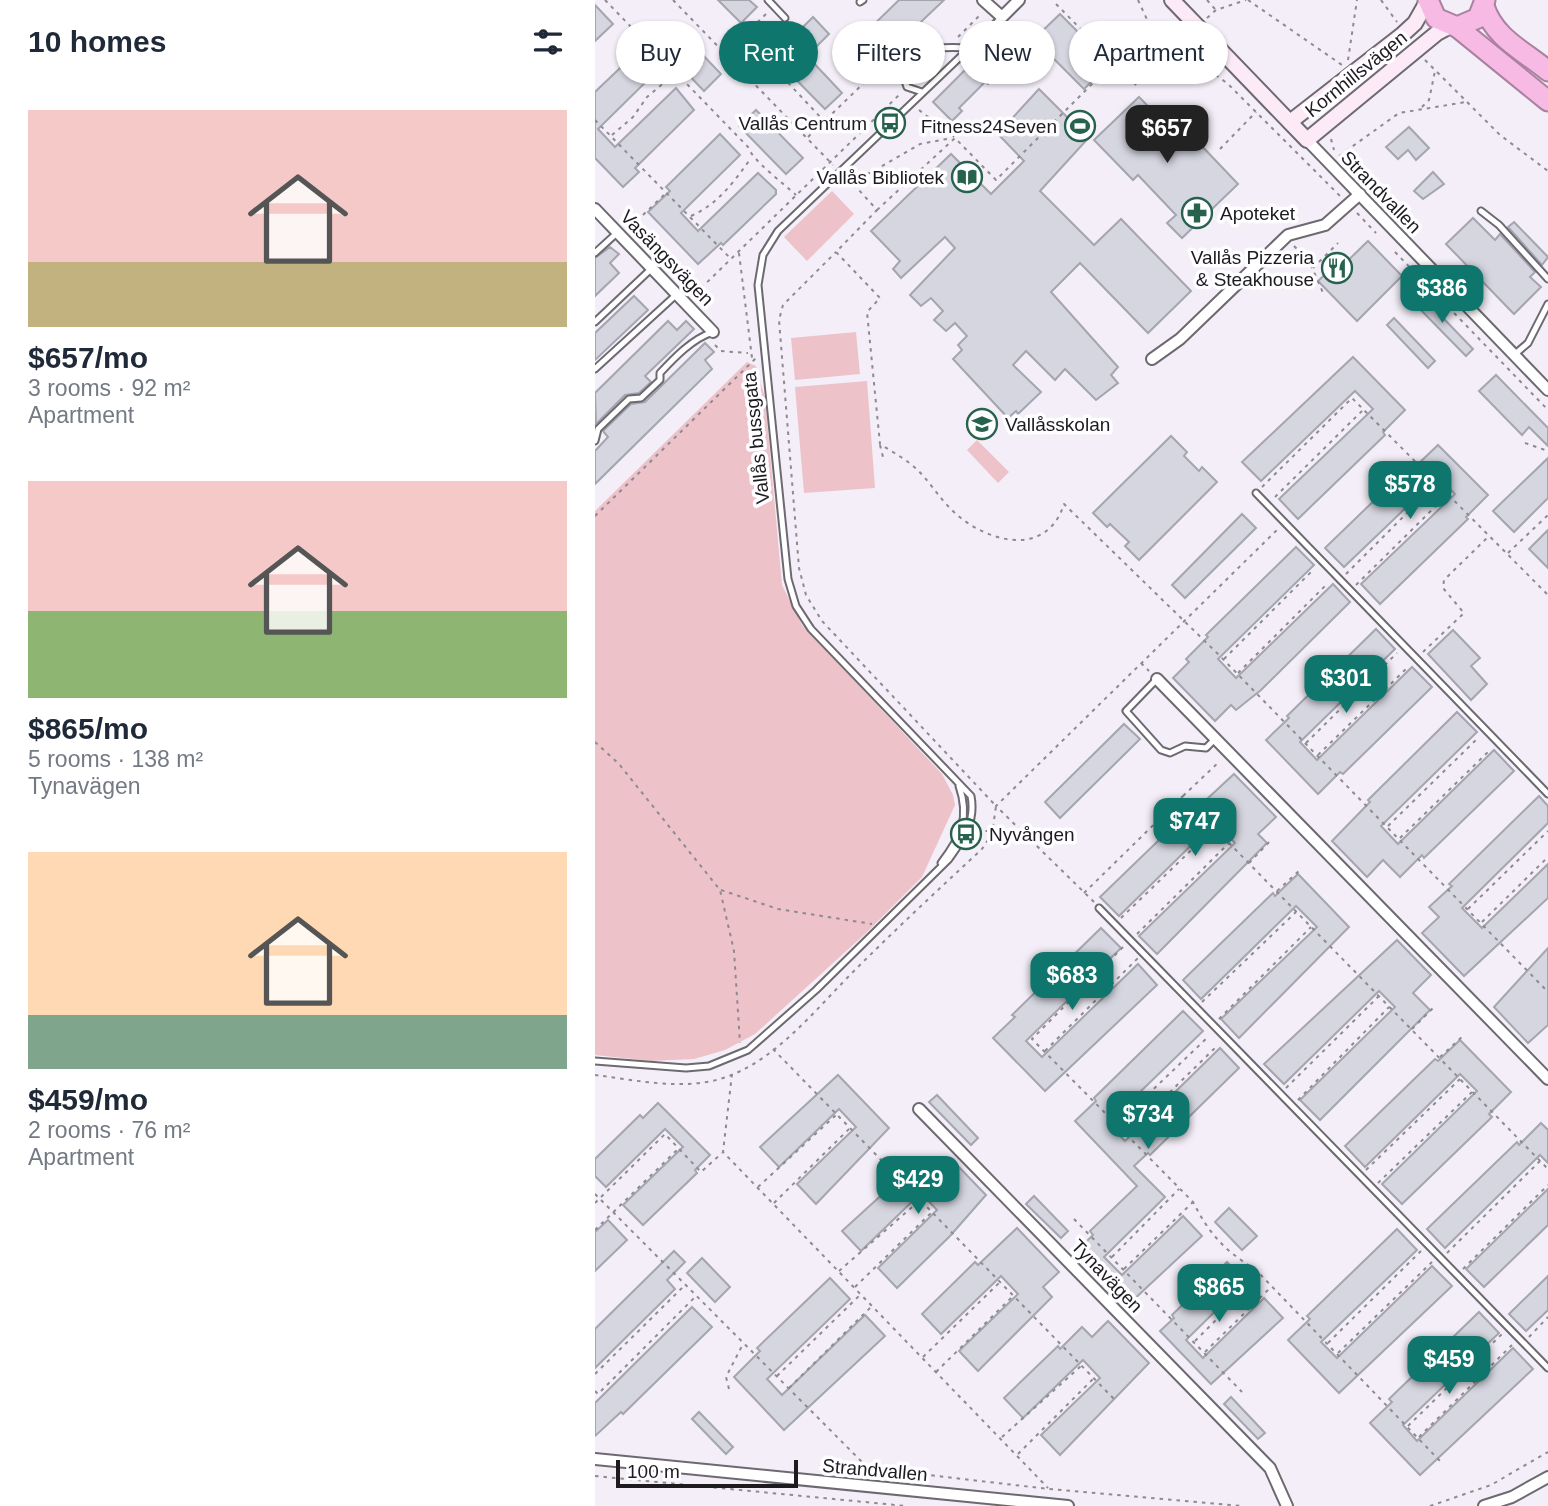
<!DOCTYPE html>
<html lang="en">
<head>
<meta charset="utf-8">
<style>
	:root { --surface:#fff; --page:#f6f6f7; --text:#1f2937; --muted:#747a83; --accent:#0f766e }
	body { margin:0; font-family:Arial,sans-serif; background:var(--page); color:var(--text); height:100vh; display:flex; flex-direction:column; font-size:26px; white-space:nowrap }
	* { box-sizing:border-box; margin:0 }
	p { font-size:23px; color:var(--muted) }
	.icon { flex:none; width:38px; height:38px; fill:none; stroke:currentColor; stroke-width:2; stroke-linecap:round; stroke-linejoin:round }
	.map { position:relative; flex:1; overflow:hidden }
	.details { display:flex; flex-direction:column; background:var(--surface); width:595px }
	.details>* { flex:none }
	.hud { position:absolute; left:21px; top:21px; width:665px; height:63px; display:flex; gap:14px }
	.scale { position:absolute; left:21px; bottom:18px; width:182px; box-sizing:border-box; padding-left:7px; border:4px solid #1d1b1e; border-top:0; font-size:19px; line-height:24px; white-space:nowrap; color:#1d1b1e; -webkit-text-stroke:5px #fefdff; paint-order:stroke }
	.price { position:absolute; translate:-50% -60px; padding:0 16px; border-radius:14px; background:var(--accent); color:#fff; font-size:23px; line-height:46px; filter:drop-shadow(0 2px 4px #0008) }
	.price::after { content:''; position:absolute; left:50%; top:42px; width:21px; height:16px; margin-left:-10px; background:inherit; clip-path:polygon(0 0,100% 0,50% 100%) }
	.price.current { background:#222; color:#fff }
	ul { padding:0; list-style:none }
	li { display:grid; align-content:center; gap:14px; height:371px; padding:0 28px }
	li span { display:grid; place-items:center; height:217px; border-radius:0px; color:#555 }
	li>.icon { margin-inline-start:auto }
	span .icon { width:126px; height:126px; fill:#fffc; stroke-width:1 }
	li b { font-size:30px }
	h2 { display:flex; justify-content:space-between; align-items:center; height:84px; padding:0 28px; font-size:30px }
	.tag { padding:0 24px; border-radius:32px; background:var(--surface); box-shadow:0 2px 5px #0004; font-size:24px; line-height:63px }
	.tag.current { background:var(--accent); color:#fff }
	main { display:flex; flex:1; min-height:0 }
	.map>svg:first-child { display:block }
	.green { fill:#edc2c9 }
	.building { fill:#d5d6e0; stroke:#a4a5ae; stroke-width:2 }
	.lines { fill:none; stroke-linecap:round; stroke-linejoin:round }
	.lane-casing { stroke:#6d6971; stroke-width:9 }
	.street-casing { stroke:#6d6971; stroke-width:14 }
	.secondary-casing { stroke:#6d6971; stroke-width:18 }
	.highway-casing { stroke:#aa829f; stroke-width:23 }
	.path { stroke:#8e8a90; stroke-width:2; stroke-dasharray:3.5 5; stroke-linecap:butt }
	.lane { stroke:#fff; stroke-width:5 }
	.street { stroke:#fff; stroke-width:10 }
	.secondary { stroke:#fceaf7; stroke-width:14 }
	.highway { stroke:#f6bae4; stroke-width:19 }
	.labels { text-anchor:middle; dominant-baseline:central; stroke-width:7; stroke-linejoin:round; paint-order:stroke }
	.street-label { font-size:19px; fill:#1d1b1e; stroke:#fefdff }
	.poi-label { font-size:19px; fill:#1d1b1e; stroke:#fefdff; text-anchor:end }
</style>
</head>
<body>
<main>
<section class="details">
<h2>10 homes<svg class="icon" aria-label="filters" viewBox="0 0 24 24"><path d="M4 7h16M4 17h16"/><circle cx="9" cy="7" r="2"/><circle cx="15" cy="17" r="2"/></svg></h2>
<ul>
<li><span style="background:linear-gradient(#f6c9c9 70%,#c2b280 0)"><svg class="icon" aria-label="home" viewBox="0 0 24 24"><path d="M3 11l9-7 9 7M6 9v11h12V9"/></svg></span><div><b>$657/mo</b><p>3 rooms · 92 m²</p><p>Apartment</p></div></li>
<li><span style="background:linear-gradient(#f6c9c9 60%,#8fb573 0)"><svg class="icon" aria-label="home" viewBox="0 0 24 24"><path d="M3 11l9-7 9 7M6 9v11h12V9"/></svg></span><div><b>$865/mo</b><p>5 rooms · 138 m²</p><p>Tynavägen</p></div></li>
<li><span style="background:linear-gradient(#ffd9b3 75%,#7fa58c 0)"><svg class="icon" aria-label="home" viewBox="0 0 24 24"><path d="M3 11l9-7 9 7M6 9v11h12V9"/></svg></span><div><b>$459/mo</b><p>2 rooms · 76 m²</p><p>Apartment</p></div></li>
</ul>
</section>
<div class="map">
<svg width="953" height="1506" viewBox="0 0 953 1506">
	<rect width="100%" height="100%" fill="#f3eef7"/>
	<g class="green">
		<path d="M237,191L259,214L212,261L189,237Z"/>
		<path d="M261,332L265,374L200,380L196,338Z"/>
		<path d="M152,362L161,366L170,398L187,585L207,625L347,774L358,795L360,805L327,877L270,934L160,1034L130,1050L99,1059L56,1061L0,1055V511Z"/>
		<path d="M272,381L280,488L209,493L200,387Z"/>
		<path d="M382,440L414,472L403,483L372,450Z"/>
	</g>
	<g class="building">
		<path d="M123,0H154L162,7L146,23Z"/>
		<path d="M304,0H349L289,57L268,35Z"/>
		<path d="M0,5L18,24L0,41Z"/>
		<path d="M465,14L515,64L489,89L439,39Z"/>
		<path d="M218,17L234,34L212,56L247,93L230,109L166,44L182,28L194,41Z"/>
		<path d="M79,25L126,74L109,91L62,42Z"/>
		<path d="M44,50L63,70L3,129L20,147L81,88L99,110L40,168L44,172L28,187L0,158V92Z"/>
		<path d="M383,57L402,76L393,84L390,82L364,108L367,111L357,121L338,102Z"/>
		<path d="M444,89L473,118L478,113L498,133L445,191L499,245L526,219L596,291L553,333L485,263L456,292L523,367L516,375L523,383L501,400L470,369L460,380L431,351L418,365L446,392L423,414L421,411L413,418L358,359L367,350L363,345L372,336L360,323L351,331L339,320L348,311L336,298L326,306L315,295L360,248L350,237L306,278L298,269L305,261L276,231L356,154L396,194L429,161L400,131L409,122L411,125Z"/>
		<path d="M544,97L594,148L602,141L643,184L587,238L572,223L581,215L543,175L538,180L499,140Z"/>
		<path d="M161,110L208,158L191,174L144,126Z"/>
		<path d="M814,127L834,148L821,160L813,150L803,159L791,147Z"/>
		<path d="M125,134L145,155L86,213L103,231L163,173L181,190V194L128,245L126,243L103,264L53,212L75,191L71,187Z"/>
		<path d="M838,172L849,184L828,199L819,191Z"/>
		<path d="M878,218L900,240L905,234L940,272L935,277L946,287L919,314L851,244Z"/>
		<path d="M919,222L953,257L947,265L913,227Z"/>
		<path d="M773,241L807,276L762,321L723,281L737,268L741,272Z"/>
		<path d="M15,247L24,254L15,263L24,273L0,296V258Z"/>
		<path d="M825,294L878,349L871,356L817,301Z"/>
		<path d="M39,296L53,310L0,360V333Z"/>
		<path d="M799,318L840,361L833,368L792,325Z"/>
		<path d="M73,321L82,330L91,321L99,329L50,376L56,382L44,393L30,395L1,424L0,393Z"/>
		<path d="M110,343L119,352L110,360L117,369L0,484V451L13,437L8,431L36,404L50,402Z"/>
		<path d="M758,357L810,410L788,432L790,435L703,519L684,499L778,409L760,391L666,481L647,462Z"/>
		<path d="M901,375L953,428V446L934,427L927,435L884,391Z"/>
		<path d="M576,436L592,452L589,456L604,471L607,467L622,482L544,560L530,546L534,542L515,524L512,527L498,513Z"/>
		<path d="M843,445L893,495L871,517L873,519L785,604L766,584L860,494L843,477L749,567L730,548L818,463L821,466Z"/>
		<path d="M953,458V498L919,532L898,511Z"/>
		<path d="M647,514L661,528L590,598L577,585Z"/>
		<path d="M953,530V568L934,549Z"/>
		<path d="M701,547L719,565L623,659L641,678L738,584L755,602L666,690L641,710L636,705L620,721L578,678L594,662L591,659L613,637L611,635Z"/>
		<path d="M781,629L800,649L705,742L722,760L817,667L837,687L748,774L745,772L723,794L671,740L694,718L692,716Z"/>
		<path d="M858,630L885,658L876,666L892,684L876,700L833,654Z"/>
		<path d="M862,712L882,732L786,826L803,844L899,750L919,771L829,858L827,855L805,877L788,860L772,877L737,841L775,802L773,800Z"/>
		<path d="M529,724L545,739L465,818L450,802Z"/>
		<path d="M639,774L681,817L663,834L672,843L562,954L544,936L640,843L620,822L524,916L505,897L595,810L598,812Z"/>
		<path d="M944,796L953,806V823L867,908L887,928L953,864V898L869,976L827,933L844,917L834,907L857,886L854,884Z"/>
		<path d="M703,874L754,927L644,1038L626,1019L722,927L701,906L606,999L588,980L678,893L680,896Z"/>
		<path d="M506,928L526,948L431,1041L447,1057L543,964L562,985L450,1091L398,1038L420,1017L417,1015Z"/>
		<path d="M802,940L836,975L818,993L835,1010L725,1120L705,1100L800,1007L784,991L689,1084L669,1064Z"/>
		<path d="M953,948V1025L933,1043L899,1007Z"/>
		<path d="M588,1011L608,1031L513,1123L530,1141L625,1048L644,1068L555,1155L553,1153L539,1166L570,1197L509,1257L527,1275L588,1216L607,1236L536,1302L484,1249L498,1235L495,1231L542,1186L480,1121L501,1101L499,1098Z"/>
		<path d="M865,1040L916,1092L894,1114L897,1117L807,1204L787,1184L882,1091L865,1074L770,1167L750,1146L840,1059L843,1061Z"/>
		<path d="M243,1075L294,1128L221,1204L202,1184L261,1127L244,1109L184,1167L165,1147Z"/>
		<path d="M342,1095L383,1138L376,1145L334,1102Z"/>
		<path d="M63,1103L115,1155L100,1170L102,1173L48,1225L28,1205L88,1147L70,1129L11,1187L0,1176V1159L45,1115L48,1118Z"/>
		<path d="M946,1123L953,1130V1163L945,1155L850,1248L832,1229L922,1142L924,1145Z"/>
		<path d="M325,1160L341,1177L358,1161L391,1195L355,1236L302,1288L283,1268L342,1210L326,1193L266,1251L247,1231Z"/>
		<path d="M953,1189V1225L889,1287L871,1269Z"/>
		<path d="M439,1196L473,1231L466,1238L431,1204Z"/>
		<path d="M634,1208L662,1236L647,1250L620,1222Z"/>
		<path d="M13,1220L32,1240L0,1271V1232Z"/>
		<path d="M422,1228L464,1272L448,1287L457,1297L383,1371L364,1351L423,1294L406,1276L346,1334L327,1314L380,1262L383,1265Z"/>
		<path d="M802,1229L822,1250L726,1342L742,1358L837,1266L857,1286L744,1393L693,1340L715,1319L712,1316Z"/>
		<path d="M79,1251L90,1262L72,1280L80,1289L0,1368V1329Z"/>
		<path d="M107,1258L135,1287L120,1302L92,1273Z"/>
		<path d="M632,1262L651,1281L591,1340L608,1358L669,1298L688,1318L616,1384L565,1331L579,1318L577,1315Z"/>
		<path d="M953,1276V1310L931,1331L914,1314Z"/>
		<path d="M235,1278L255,1299L172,1379L187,1395L270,1315L290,1336L189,1430L139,1377L165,1351L162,1348Z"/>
		<path d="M97,1307L117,1327L28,1414L26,1412L0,1436V1403Z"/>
		<path d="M884,1312L904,1333L808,1425L822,1441L918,1348L938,1369L825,1475L775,1423L797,1402L794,1399Z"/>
		<path d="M513,1321L554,1363L465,1455L446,1435L505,1378L488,1360L428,1418L409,1398L463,1346L465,1349L487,1327L497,1337Z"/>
		<path d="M636,1397L670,1433L663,1439L629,1404Z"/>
		<path d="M104,1412L138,1447L131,1454L97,1419Z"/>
	</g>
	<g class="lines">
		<g class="lane-casing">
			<g id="lane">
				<path d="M173,0L190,18"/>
				<path d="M265,2L268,0"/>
				<path d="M327,92L312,87L308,75L310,61C329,46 351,47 374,48"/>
				<path d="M886,211L904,225L953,279"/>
				<path d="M0,253L23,232"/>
				<path d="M0,322L56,269"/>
				<path d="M919,355L933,343L953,304"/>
				<path d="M0,369L82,294"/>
				<path d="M0,441L3,429L34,399L46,398L65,380V373C80,357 97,339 118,332"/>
				<path d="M661,493L953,794"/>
				<path d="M562,679L531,711L566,750L575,753L590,746L611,748L621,738"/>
				<path d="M346,863C366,837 375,818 364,786"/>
				<path d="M504,908L953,1368"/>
				<path d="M0,1061L91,1068L114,1066L153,1050L221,990L354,859C368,839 381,822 376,796L216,629L201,606L193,579L163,285L168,255L183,231L407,17"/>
			</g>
		</g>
		<g class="street-casing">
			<g id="street">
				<path d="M388,0L407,17L424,0"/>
				<path d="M712,140L953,390"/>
				<path d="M0,209L118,332"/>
				<path d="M557,359L585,339L693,235L730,225L765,194"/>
				<path d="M562,679L953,1079"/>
				<path d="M324,1109L675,1468L692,1506"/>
				<path d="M0,1459L473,1506"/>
				<path d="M889,1506L917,1497L953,1477"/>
			</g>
		</g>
		<g class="secondary-casing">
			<g id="secondary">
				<path d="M577,0L712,140L842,33L855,26"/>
				<path d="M695,122L808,34L820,23L833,0"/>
			</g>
		</g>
		<g class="highway-casing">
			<g id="highway">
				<path d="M833,0L841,18L862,27L883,18L890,0"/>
				<path d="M889,6C899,38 929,51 953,71"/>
				<path d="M862,27L953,101"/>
			</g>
		</g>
		<g class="path">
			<path d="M10,0L70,62L78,76L89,81L153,147C157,160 188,183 201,195"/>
			<path d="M78,0L238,165"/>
			<path d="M543,0L555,26L633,84L746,197"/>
			<path d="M612,0L620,9"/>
			<path d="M653,0L747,65"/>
			<path d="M786,0L802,22"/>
			<path d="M461,4L542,86L594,37"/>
			<path d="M171,14L151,33L152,39L229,121"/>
			<path d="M612,18L621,10L651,0"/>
			<path d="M363,37L386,14"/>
			<path d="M753,60L762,0"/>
			<path d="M830,60L905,135L953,171"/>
			<path d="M320,79L342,58"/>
			<path d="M827,107L834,100L840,71"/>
			<path d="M324,110L359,137"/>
			<path d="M0,120L136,259"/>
			<path d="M17,135L38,117L52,97L77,76"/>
			<path d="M213,137L275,77"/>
			<path d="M736,139L739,150"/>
			<path d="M625,149L661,112"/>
			<path d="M744,156L804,113L871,102"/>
			<path d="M255,176L275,173L325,144L357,138"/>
			<path d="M253,178L282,210L241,252L285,298L272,312L285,444C296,451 307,457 317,465C334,479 344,499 360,513C393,543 452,558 469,504L622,653L953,992"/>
			<path d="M282,210L360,138L401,180L555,26"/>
			<path d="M762,213L781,233"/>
			<path d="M48,215L71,193"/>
			<path d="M96,216C123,204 139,182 156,158"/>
			<path d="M699,246L715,263L729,295"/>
			<path d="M800,252L953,410"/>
			<path d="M144,253L157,358"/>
			<path d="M718,268L743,243"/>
			<path d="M100,294L306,93"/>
			<path d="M120,345L126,351L153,353"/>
			<path d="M930,443L953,451"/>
			<path d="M285,445L288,457"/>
			<path d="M667,487L757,398L953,595"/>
			<path d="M680,497L768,410"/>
			<path d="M0,516L162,357"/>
			<path d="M913,553L953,515"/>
			<path d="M751,574L841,484"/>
			<path d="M761,585L852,495"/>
			<path d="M828,652L869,613L848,588L849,580L893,537"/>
			<path d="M629,659L719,569"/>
			<path d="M546,663L554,671"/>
			<path d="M643,673L733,583"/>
			<path d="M0,742L24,764L125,890L139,951L145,1043"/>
			<path d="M711,743L802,653"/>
			<path d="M723,755L814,666"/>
			<path d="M588,796L625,761"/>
			<path d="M793,826L884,737"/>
			<path d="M382,831H396"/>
			<path d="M805,838L896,749"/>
			<path d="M393,840L425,832"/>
			<path d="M654,863L677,839"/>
			<path d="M126,890L183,909L277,924"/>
			<path d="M682,891L706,869"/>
			<path d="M489,893L588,796L953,1169"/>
			<path d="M499,902L401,806L684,528"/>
			<path d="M873,909L953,831"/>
			<path d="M526,918L619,828"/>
			<path d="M887,922L953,857"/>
			<path d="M542,934L634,843"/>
			<path d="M528,947L437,1039L598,1202C615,1235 629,1250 661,1270L845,1461"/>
			<path d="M607,1002L701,912"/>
			<path d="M624,1019L716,927"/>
			<path d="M817,1029L840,1006"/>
			<path d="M178,1049L519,1399"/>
			<path d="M450,1051L543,958"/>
			<path d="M845,1057L869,1035"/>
			<path d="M137,1074L128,1152L453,1488"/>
			<path d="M0,1075C40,1080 88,1091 128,1078C182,1061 223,1006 263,967C303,927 345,888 387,849L397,834L401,806L227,621L211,595L204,568L184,320L188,305L241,252"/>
			<path d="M691,1088L784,996"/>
			<path d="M703,1100L794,1007"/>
			<path d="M522,1124L614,1036"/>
			<path d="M532,1134L623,1045"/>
			<path d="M771,1170L865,1079"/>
			<path d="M783,1183L877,1092"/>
			<path d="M163,1187L241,1115"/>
			<path d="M0,1194L273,1468L454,1489L647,1506"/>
			<path d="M0,1203L70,1134L106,1172L127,1153"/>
			<path d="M179,1203L255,1128"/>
			<path d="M479,1219L647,1392"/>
			<path d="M0,1230L83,1149"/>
			<path d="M852,1253L945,1161"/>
			<path d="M517,1257L584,1189"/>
			<path d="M529,1269L598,1202"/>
			<path d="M868,1269L953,1185"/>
			<path d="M244,1271L324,1201"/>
			<path d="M260,1287L336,1213"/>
			<path d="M934,1337L953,1317"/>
			<path d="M600,1341L665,1276"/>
			<path d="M733,1343L826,1251"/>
			<path d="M610,1352L676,1287"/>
			<path d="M743,1353L837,1262"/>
			<path d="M328,1357L404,1283"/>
			<path d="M341,1372L417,1297"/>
			<path d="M0,1374L89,1286"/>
			<path d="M182,1376L266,1294"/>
			<path d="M194,1388L277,1306"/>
			<path d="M134,1389L131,1377L148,1344"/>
			<path d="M0,1391L3,1394L101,1296"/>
			<path d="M813,1426L907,1334"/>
			<path d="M407,1437L486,1366"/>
			<path d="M824,1437L917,1345"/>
			<path d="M423,1454L498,1379"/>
			<path d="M0,1476L311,1506"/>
			<path d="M835,1506L896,1485L953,1452"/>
		</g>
		<use href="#lane" class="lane"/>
		<use href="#street" class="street"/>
		<use href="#secondary" class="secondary"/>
		<use href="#highway" class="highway"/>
	</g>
	<defs>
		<g id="bus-ring" transform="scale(1.575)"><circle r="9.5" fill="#fefdff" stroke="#27624c" stroke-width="1.5"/><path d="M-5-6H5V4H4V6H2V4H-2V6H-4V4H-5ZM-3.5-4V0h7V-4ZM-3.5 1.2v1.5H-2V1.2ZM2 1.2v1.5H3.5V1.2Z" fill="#27624c"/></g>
		<g id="stadium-ring" transform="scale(1.575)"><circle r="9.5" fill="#fefdff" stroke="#27624c" stroke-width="1.5"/><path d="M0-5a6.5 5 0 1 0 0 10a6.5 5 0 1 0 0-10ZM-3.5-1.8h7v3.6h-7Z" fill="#27624c"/></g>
		<g id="library-ring" transform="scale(1.575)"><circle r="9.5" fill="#fefdff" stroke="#27624c" stroke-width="1.5"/><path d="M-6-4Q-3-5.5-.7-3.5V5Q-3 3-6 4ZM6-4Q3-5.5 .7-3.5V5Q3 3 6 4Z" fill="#27624c"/></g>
		<g id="pharmacy-ring" transform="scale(1.575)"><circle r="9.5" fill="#fefdff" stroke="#27624c" stroke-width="1.5"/><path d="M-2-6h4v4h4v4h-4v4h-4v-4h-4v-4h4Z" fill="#27624c"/></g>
		<g id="restaurant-ring" transform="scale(1.575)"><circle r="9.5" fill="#fefdff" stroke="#27624c" stroke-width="1.5"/><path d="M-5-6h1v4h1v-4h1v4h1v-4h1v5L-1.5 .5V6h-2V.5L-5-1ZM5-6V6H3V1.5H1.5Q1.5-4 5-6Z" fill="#27624c"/></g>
		<g id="school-ring" transform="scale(1.575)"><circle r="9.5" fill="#fefdff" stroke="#27624c" stroke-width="1.5"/><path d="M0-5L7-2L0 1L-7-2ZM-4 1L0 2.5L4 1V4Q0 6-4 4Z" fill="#27624c"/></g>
	</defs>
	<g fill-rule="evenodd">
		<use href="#bus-ring" x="295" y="123"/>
		<use href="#stadium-ring" x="485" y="126"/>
		<use href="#library-ring" x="372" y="177"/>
		<use href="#pharmacy-ring" x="602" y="213"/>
		<use href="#restaurant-ring" x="742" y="268"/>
		<use href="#school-ring" x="387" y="424"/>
		<use href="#bus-ring" x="371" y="834"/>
	</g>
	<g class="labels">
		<g class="street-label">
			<text transform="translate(761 74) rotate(-39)">Kornhillsvägen</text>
			<text transform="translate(786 192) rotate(46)">Strandvallen</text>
			<text transform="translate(72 258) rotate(46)">Vasängsvägen</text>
			<text transform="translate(161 438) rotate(-96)">Vallås bussgata</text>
			<text transform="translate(512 1276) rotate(46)">Tynavägen</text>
			<text transform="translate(280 1470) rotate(5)">Strandvallen</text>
		</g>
		<g class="poi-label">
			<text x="272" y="123">Vallås Centrum</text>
			<text x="462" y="126">Fitness24Seven</text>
			<text x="349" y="177">Vallås Bibliotek</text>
			<text x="625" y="213" text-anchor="start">Apoteket</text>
			<text x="719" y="257">Vallås Pizzeria<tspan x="719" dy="22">&amp; Steakhouse</tspan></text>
			<text x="410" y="424" text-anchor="start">Vallåsskolan</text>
			<text x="394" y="834" text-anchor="start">Nyvången</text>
		</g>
	</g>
</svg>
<div class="scale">100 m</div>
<b class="price current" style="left:572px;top:165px">$657</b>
<b class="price" style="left:847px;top:325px">$386</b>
<b class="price" style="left:815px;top:521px">$578</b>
<b class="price" style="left:751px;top:715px">$301</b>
<b class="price" style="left:600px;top:858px">$747</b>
<b class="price" style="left:477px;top:1012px">$683</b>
<b class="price" style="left:553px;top:1151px">$734</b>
<b class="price" style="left:323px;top:1216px">$429</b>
<b class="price" style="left:624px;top:1324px">$865</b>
<b class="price" style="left:854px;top:1396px">$459</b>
<div class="hud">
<a class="tag">Buy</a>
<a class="tag current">Rent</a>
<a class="tag">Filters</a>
<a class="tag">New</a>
<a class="tag">Apartment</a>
</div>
</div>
</main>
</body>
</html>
